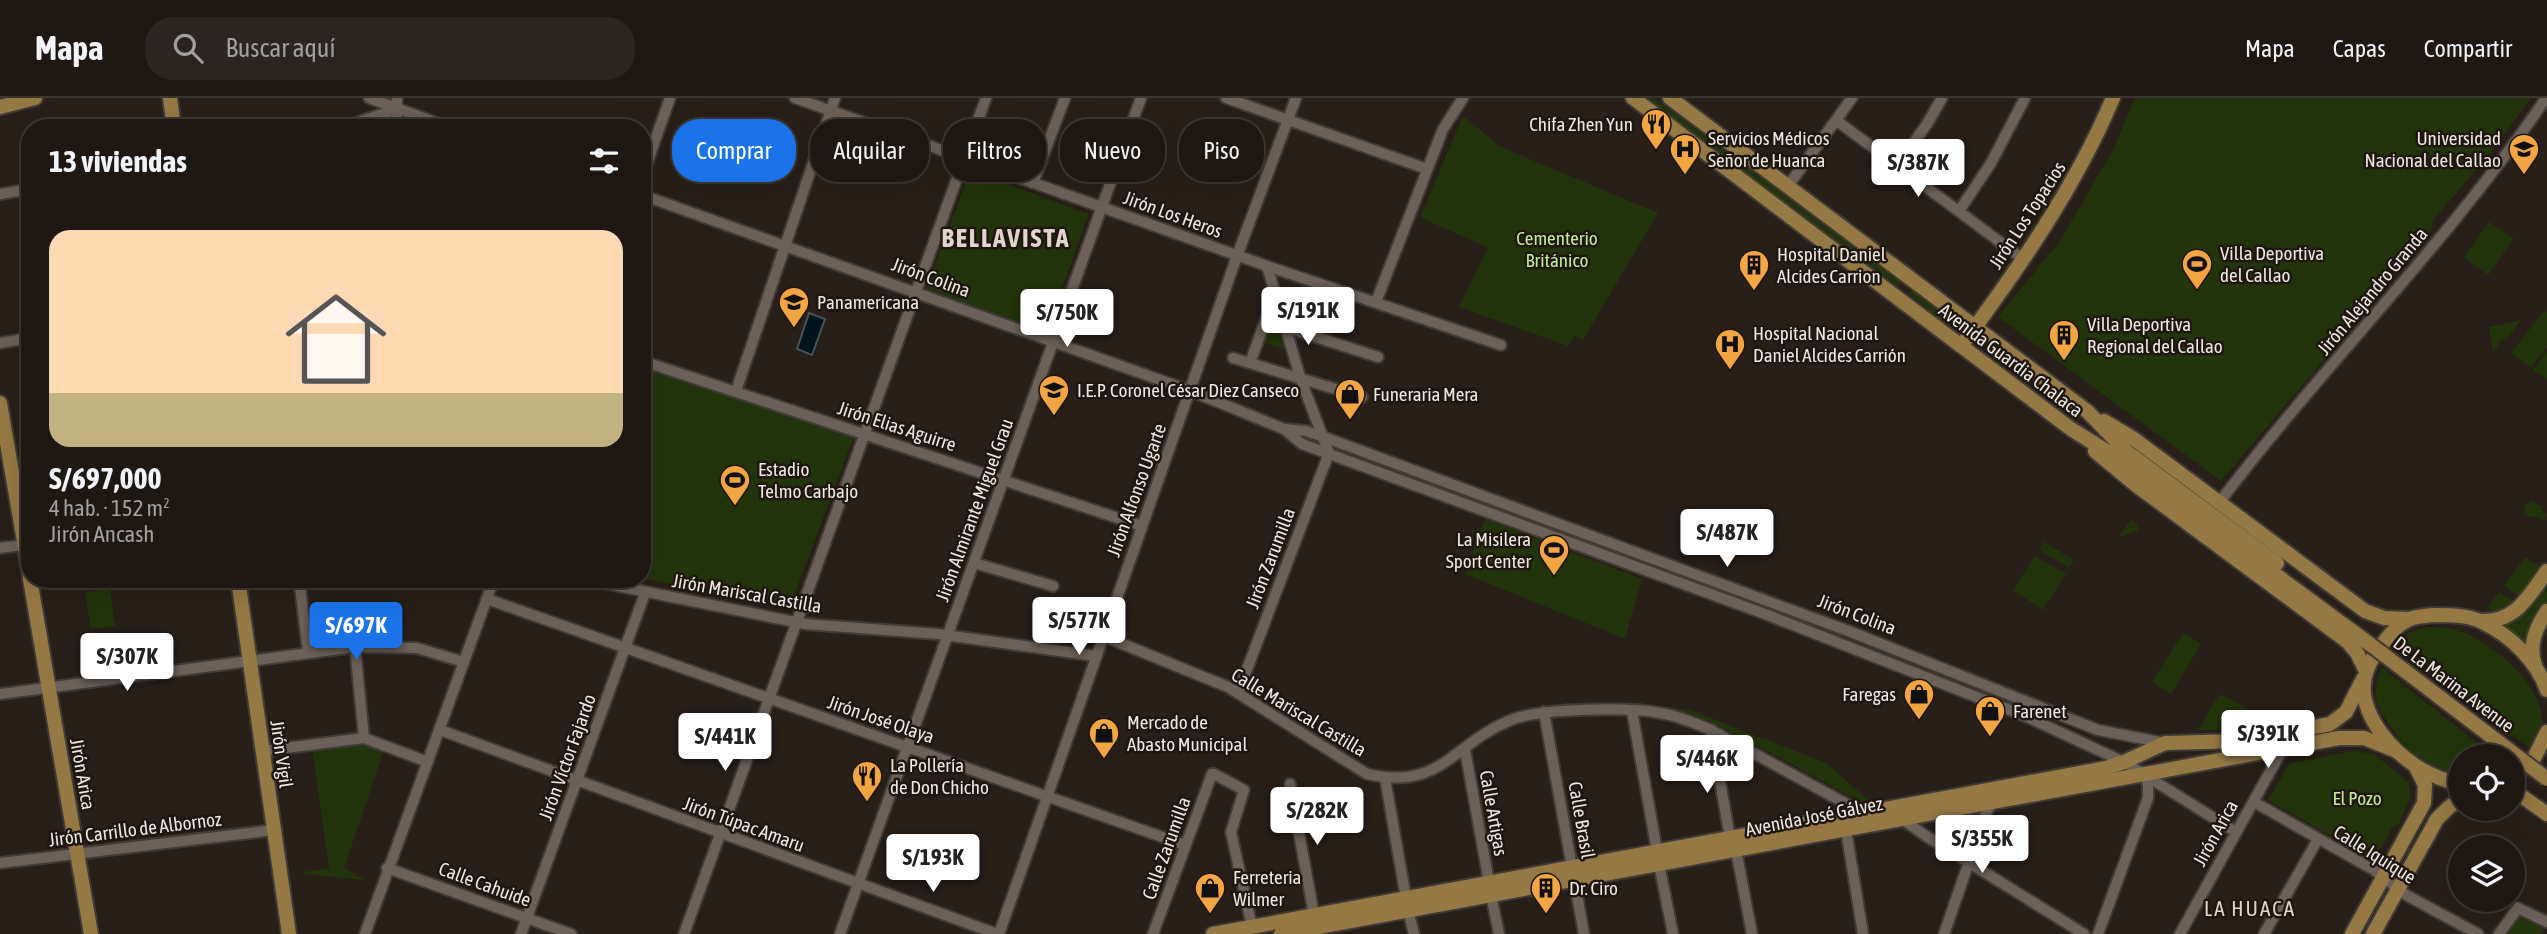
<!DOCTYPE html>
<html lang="es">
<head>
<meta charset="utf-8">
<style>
	:root { --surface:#1e1712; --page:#2b2420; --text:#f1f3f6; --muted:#a19f9f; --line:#3c3632; --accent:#1a73e8 }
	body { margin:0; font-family:"Asap Condensed",sans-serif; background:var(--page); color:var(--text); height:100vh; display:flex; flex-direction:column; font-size:26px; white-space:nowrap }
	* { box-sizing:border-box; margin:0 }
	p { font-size:23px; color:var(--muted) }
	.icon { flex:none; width:38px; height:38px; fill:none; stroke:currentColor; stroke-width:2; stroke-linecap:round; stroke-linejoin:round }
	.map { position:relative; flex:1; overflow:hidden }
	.panel { position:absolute; left:21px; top:21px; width:630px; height:469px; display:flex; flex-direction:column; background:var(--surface); border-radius:28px; box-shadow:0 7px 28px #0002,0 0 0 2px var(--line) }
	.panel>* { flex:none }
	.top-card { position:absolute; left:672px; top:21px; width:665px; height:63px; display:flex; gap:14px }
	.fabs { position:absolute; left:2448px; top:646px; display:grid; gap:14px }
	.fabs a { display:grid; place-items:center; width:77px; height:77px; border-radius:50%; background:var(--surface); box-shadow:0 7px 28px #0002,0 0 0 2px var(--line); font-size:35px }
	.price { position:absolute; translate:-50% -60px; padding:0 16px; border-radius:7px; background:#fff; color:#222; font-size:23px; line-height:46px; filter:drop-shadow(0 2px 4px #0008) }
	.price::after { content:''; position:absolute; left:50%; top:42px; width:21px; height:16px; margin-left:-10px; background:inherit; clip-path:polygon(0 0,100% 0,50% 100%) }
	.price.current { background:var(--accent); color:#fff }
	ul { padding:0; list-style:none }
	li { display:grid; align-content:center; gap:14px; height:371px; padding:0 28px }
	li span { display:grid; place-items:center; height:217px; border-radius:21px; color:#555 }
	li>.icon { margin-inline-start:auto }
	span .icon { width:126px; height:126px; fill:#fffc; stroke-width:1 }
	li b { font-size:30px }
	h2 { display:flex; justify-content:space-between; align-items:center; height:84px; padding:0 28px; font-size:30px }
	.chip { padding:0 24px; border-radius:28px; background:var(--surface); box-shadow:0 7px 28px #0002,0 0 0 2px var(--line); font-size:24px; line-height:63px }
	.chip.current { background:var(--accent); color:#fff }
	header { display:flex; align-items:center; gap:42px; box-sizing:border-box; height:98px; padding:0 35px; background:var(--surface); border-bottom:2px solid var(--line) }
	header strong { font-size:33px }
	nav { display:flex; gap:38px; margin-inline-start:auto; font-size:24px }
	.search { width:490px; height:63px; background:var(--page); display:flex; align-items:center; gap:18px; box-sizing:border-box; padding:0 24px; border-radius:28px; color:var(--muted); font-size:26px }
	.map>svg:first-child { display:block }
	.green { fill:#22350a }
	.water { fill:#00141d; stroke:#475358; stroke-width:2 }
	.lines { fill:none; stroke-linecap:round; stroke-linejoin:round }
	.minor-casing { stroke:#413a35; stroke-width:14 }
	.major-casing { stroke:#413a35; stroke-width:18 }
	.minor { stroke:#6c6158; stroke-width:10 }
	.major { stroke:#967844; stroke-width:14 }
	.major-bridge-casing { stroke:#413a35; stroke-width:18; stroke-linecap:butt }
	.major-bridge { stroke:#967844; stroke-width:14 }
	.labels { text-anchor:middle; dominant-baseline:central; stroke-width:5; stroke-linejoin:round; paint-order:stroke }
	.poi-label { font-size:19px; fill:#ede7e2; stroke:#1f160f; text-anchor:start }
	.street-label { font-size:19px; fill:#ede7e2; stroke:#1f160f }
	.park-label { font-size:19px; fill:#c0ed98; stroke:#1f160f }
	.neighbourhood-label { font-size:21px; letter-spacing:2px; fill:#e1d5cb; stroke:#1f160f }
	.district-label { font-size:26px; font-weight:bold; letter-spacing:2px; fill:#e1d5cb; stroke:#1f160f }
</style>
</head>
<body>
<header>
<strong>Mapa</strong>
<div class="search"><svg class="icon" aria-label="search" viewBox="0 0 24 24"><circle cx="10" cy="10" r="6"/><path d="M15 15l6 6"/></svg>Buscar aquí</div>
<nav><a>Mapa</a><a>Capas</a><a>Compartir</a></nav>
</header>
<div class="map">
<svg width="2547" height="836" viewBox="0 0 2547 836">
	<rect width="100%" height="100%" fill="#281f18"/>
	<g class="green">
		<path d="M1643,0H1654L1900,184L1898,188Z"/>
		<path d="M2135,0H2531L2491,54L2433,122L2431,134L2420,135L2319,268L2221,383L1998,219L2060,143L2114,50Z"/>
		<path d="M1463,18L1501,49L1658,115L1583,242L1574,238L1568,248L1459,209L1488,150L1420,119Z"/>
		<path d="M1216,47L1256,62L1249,82L1209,67Z"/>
		<path d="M970,73L1089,116L1046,234L926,191Z"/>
		<path d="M2489,124L2514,141L2488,177L2464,159Z"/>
		<path d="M1913,192L1950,219L1945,225L1909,196Z"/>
		<path d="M2544,212L2547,214V249L2531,270L2511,255Z"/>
		<path d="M1270,218L1274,219L1284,251L1262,244Z"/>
		<path d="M2521,222L2506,242L2502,241L2493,254L2489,229Z"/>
		<path d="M2547,253V279L2546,281L2533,272Z"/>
		<path d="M642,266L854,338L791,506L787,510L642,480Z"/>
		<path d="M2531,403L2542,409L2541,412L2547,417L2544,423L2538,420L2524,417L2525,407Z"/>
		<path d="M1485,421L1642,481L1625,541L1465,476Z"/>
		<path d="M2132,422L2137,425L2138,432L2118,440L2129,424Z"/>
		<path d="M2044,444L2074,462L2069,470L2039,452Z"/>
		<path d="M2035,458L2066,476L2043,512L2013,492Z"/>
		<path d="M2525,459L2543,471L2521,499L2504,488Z"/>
		<path d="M2547,479V505L2527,534L2524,552L2504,530L2516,519Z"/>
		<path d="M110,491L115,528L91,531L85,494Z"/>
		<path d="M2499,494L2515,504L2497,516L2487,510Z"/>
		<path d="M2425,529C2437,529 2450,529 2462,534C2495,547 2545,588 2542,627C2541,636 2537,645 2533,653L2394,545L2409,535Z"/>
		<path d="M2183,535L2201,546L2171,596L2152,584Z"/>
		<path d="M2381,569L2494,658H2460V678C2426,667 2407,656 2388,625C2384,618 2377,609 2376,601C2374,590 2378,579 2381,569Z"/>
		<path d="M2223,597L2257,616L2260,628L2233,632H2198L2218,598Z"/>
		<path d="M1630,604L1690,612L1826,665L1871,704V708L1867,707L1718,627L1689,615Z"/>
		<path d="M363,643L384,652L344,770L365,782L303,776L304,774L329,770L312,650Z"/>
		<path d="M2354,653L2374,656L2408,684L2411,699L2398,727L2393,728L2374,763L2268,702L2290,665Z"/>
		<path d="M2000,727L2001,731L2007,730L2005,733L2009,741L2003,743L2006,750H2013L2010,755L1994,745Z"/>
		<path d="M2518,811L2546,828L2541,836H2503Z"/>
	</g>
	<path class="water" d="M809,215L825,221L812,257L797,251Z"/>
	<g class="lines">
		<g class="minor-casing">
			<g id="minor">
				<path d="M369,0L451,30"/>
				<path d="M795,0L1267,168L1501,247"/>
				<path d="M1226,0L1427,71"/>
				<path d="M1837,23L2023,161"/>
				<path d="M340,30L398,11"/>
				<path d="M397,30V0"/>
				<path d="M1898,67L1927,26L1942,0"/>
				<path d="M642,80L670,0"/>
				<path d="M1033,85L1065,0"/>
				<path d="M1788,88L1852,0"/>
				<path d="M0,96L30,91"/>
				<path d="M642,97L1191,293L1284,331L1302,346L1765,516L2025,618L2124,664L2236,734"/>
				<path d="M1959,113L1991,65L2025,0"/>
				<path d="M1376,204L1443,31L1463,0"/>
				<path d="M1285,229L1378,259"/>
				<path d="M0,245L30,240"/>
				<path d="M1233,260L1362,299"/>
				<path d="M642,263L1142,428"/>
				<path d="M1250,265L1275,196"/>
				<path d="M736,293L835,0"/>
				<path d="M1284,331L1306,333L1321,338L1851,534L2098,632L2165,645"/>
				<path d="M2219,405C2324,266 2449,144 2546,0"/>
				<path d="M0,450L30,446"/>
				<path d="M974,465L1053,488"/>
				<path d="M299,481L308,554"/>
				<path d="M583,481L805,526L938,536L1096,558"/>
				<path d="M487,501L1185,747"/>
				<path d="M1103,538L1228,589L1367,676C1442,693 1453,645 1511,622C1541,610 1628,609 1660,615C1678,618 1695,625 1711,632L1863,715"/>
				<path d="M355,549L364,640"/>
				<path d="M1238,595L1329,355L1301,282L1267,168"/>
				<path d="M0,596L355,549L417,550L464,564"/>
				<path d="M1632,613L1657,753"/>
				<path d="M1544,614L1584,836"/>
				<path d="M440,632L997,836"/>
				<path d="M1711,632L1730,740L1736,752L1752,836"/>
				<path d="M1465,652L1489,784"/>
				<path d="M262,653L364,640L428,664"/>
				<path d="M1385,680L1406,800"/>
				<path d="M1290,686L1314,817"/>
				<path d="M2254,704L2374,772L2406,797L2478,836"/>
				<path d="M1899,719L1926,738L2084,836"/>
				<path d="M1846,732L1863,836"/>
				<path d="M0,765L274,732"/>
				<path d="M1659,766L1673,836"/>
				<path d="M387,770L571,836"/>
				<path d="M1491,797L1499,836"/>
				<path d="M1408,812L1414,836"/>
				<path d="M365,836L494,481"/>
				<path d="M521,836L645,495"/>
				<path d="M684,836L986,0"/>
				<path d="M840,836L1141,0"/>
				<path d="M999,836L1237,158L1296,0"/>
				<path d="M1153,836L1212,676H1214L1244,692L1231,734L1252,829"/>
				<path d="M1944,836L1986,715L1992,705"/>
				<path d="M2098,836L2148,700V686L2144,677"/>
				<path d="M2180,836L2282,652"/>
				<path d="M2264,836L2318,741"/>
				<path d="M2499,836L2518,810L2547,824"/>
			</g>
		</g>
		<g class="major-casing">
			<g id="major">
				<path d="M170,0L174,30"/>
				<path d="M1633,0L2071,331L2116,359L2371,547"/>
				<path d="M1670,0L2087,313L2127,354L2277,465"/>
				<path d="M0,9L35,0"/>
				<path d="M1961,248C2019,170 2075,90 2113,0"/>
				<path d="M0,305L30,478"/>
				<path d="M2104,323L2134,341L2365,513L2384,520L2409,521"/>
				<path d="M2095,353L2136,387L2348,544L2357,555L2365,571"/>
				<path d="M30,481L91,836"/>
				<path d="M238,481L289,836"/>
				<path d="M2481,523C2516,524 2528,499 2547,473"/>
				<path d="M2535,567C2528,547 2536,529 2547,513"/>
				<path d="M2513,680L2534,660L2547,634"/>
				<path d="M2460,686C2429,680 2400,661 2381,635C2359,604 2357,578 2381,548C2388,538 2397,527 2408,522C2415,518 2426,518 2434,517C2449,517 2468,517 2482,524C2510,537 2537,563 2547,592"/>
				<path d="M2513,692L2547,716"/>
				<path d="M1213,836L2106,670L2124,664L2165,645L2241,643L2330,626L2346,614L2363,581"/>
				<path d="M1281,836L2339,640H2364L2394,652"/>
				<path d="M2352,836L2424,705L2425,687L2416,669"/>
				<path d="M2373,836L2437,721L2448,710L2460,701"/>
			</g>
		</g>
		<use href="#minor" class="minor"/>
		<use href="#major" class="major"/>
		<g class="major-bridge-casing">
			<path id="major-bridge" d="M2371,547L2547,681"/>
		</g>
		<use href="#major-bridge" class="major-bridge"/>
	</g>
	<defs>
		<g id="restaurant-pin" transform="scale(1.575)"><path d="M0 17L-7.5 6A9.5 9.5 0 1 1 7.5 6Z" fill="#f3a443" stroke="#1f160f"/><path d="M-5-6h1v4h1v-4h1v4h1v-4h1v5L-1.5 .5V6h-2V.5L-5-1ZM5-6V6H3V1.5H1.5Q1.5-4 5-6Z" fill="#111"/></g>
		<g id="hospital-pin" transform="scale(1.575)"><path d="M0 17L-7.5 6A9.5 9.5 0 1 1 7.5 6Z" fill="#f3a443" stroke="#1f160f"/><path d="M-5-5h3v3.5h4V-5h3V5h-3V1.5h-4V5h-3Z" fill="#111"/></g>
		<g id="university-pin" transform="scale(1.575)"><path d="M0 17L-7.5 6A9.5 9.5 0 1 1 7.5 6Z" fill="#f3a443" stroke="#1f160f"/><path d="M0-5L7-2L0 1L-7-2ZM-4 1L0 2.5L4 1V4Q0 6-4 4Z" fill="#111"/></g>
		<g id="stadium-pin" transform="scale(1.575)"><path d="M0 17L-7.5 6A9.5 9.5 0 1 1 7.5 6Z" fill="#f3a443" stroke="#1f160f"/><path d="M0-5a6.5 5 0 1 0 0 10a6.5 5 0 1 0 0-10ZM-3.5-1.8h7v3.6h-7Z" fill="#111"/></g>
		<g id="building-pin" transform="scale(1.575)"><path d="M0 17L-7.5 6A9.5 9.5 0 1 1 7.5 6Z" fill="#f3a443" stroke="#1f160f"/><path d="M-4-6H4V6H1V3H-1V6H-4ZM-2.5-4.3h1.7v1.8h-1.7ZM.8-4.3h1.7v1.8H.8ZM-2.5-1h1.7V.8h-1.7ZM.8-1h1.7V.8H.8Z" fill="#111"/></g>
		<g id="school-pin" transform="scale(1.575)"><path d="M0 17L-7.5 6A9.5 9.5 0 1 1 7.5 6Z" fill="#f3a443" stroke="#1f160f"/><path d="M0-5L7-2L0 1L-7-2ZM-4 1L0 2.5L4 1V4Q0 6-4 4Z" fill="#111"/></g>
		<g id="shop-pin" transform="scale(1.575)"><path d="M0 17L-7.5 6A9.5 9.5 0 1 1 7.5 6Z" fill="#f3a443" stroke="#1f160f"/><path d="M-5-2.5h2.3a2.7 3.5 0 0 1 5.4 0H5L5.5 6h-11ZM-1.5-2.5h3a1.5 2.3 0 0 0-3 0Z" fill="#111"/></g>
	</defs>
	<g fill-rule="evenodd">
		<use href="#restaurant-pin" x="1656" y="26"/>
		<use href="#hospital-pin" x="1685" y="51"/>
		<use href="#university-pin" x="2524" y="51"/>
		<use href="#stadium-pin" x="2197" y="166"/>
		<use href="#building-pin" x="1754" y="167"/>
		<use href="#school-pin" x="794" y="204"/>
		<use href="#building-pin" x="2064" y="237"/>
		<use href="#hospital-pin" x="1730" y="246"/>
		<use href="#school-pin" x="1054" y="292"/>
		<use href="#shop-pin" x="1350" y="296"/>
		<use href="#stadium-pin" x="735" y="382"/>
		<use href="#stadium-pin" x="1554" y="452"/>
		<use href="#shop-pin" x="1919" y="596"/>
		<use href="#shop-pin" x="1990" y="613"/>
		<use href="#shop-pin" x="1104" y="635"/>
		<use href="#restaurant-pin" x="867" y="678"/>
		<use href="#shop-pin" x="1210" y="790"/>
		<use href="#building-pin" x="1546" y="790"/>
	</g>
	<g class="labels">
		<g class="poi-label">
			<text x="1633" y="26" text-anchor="end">Chifa Zhen Yun</text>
			<text x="1708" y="40">Servicios Médicos<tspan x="1708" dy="22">Señor de Huanca</tspan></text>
			<text x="2501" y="40" text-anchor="end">Universidad<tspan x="2501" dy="22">Nacional del Callao</tspan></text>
			<text x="2220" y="155">Villa Deportiva<tspan x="2220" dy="22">del Callao</tspan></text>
			<text x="1777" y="156">Hospital Daniel<tspan x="1777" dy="22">Alcides Carrion</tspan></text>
			<text x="817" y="204">Panamericana</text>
			<text x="2087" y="226">Villa Deportiva<tspan x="2087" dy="22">Regional del Callao</tspan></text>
			<text x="1753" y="235">Hospital Nacional<tspan x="1753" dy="22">Daniel Alcides Carrión</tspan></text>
			<text x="1077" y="292">I.E.P. Coronel César Diez Canseco</text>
			<text x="1373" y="296">Funeraria Mera</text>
			<text x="758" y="371">Estadio<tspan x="758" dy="22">Telmo Carbajo</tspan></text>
			<text x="1531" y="441" text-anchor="end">La Misilera<tspan x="1531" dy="22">Sport Center</tspan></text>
			<text x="1896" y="596" text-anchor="end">Faregas</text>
			<text x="2013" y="613">Farenet</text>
			<text x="1127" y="624">Mercado de<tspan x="1127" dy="22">Abasto Municipal</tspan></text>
			<text x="890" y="667">La Pollería<tspan x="890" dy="22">de Don Chicho</tspan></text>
			<text x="1233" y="779">Ferreteria<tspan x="1233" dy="22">Wilmer</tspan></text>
			<text x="1569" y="790">Dr. Ciro</text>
		</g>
		<g class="street-label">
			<text transform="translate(1173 116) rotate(20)">Jirón Los Heros</text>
			<text transform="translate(2027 117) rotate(-57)">Jirón Los Topacios</text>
			<text transform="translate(931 179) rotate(20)">Jirón Colina</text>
			<text transform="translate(2372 193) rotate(-50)">Jirón Alejandro Granda</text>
			<text transform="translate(2011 262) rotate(37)">Avenida Guardia Chalaca</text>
			<text transform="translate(897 328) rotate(18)">Jirón Elias Aguirre</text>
			<text transform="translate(1136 392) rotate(-70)">Jirón Alfonso Ugarte</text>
			<text transform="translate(974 412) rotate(-70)">Jirón Almirante Miguel Grau</text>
			<text transform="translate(1270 460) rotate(-69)">Jirón Zarumilla</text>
			<text transform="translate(747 495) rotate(10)">Jirón Mariscal Castilla</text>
			<text transform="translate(1857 516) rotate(21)">Jirón Colina</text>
			<text transform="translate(2454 586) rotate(37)">De La Marina Avenue</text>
			<text transform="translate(1299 614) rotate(31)">Calle Mariscal Castilla</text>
			<text transform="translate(881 621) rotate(19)">Jirón José Olaya</text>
			<text transform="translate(282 656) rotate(82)">Jirón Vigil</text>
			<text transform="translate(567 659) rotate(-70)">Jirón Víctor Fajardo</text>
			<text transform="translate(83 676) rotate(80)">Jirón Arica</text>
			<text transform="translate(1494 715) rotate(80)">Calle Artigas</text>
			<text transform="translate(1814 718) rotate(-11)">Avenida José Gálvez</text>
			<text transform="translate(1582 722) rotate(80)">Calle Brasil</text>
			<text transform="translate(744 726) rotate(20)">Jirón Túpac Amaru</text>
			<text transform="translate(135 731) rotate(-7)">Jirón Carrillo de Albornoz</text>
			<text transform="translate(2215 735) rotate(-61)">Jirón Arica</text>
			<text transform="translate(1166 750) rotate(-70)">Calle Zarumilla</text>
			<text transform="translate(2375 756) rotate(32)">Calle Iquique</text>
			<text transform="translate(485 786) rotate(20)">Calle Cahuide</text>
		</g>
		<g class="park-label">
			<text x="1557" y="140">Cementerio<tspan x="1557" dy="22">Británico</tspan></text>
			<text x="2357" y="700">El Pozo</text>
		</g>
		<g class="neighbourhood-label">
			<text x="2250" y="810">LA HUACA</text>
		</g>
		<g class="district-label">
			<text x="1006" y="140">BELLAVISTA</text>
		</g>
	</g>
</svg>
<div class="fabs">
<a><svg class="icon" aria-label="locate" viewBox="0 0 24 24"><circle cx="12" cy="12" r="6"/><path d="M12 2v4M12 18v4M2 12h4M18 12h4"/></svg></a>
<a><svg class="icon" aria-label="layers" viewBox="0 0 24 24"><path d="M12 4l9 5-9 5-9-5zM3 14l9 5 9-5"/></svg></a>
</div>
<b class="price" style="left:1918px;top:101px">S/387K</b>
<b class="price" style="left:1308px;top:249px">S/191K</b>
<b class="price" style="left:1067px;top:251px">S/750K</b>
<b class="price" style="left:1727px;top:471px">S/487K</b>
<b class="price" style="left:1079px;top:559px">S/577K</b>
<b class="price current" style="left:356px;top:564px">S/697K</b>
<b class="price" style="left:127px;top:595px">S/307K</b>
<b class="price" style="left:2268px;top:672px">S/391K</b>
<b class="price" style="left:725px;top:675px">S/441K</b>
<b class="price" style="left:1707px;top:697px">S/446K</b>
<b class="price" style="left:1317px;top:749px">S/282K</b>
<b class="price" style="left:1982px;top:777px">S/355K</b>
<b class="price" style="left:933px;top:796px">S/193K</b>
<div class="top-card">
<a class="chip current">Comprar</a>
<a class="chip">Alquilar</a>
<a class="chip">Filtros</a>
<a class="chip">Nuevo</a>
<a class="chip">Piso</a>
</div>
<section class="panel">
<h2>13 viviendas<svg class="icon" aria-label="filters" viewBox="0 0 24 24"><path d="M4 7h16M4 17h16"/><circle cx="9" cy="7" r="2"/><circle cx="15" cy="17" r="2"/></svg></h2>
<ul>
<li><span style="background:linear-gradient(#ffd9b3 75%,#c2b280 0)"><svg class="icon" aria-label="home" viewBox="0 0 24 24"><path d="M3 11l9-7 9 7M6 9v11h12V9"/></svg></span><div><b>S/697,000</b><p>4 hab. · 152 m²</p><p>Jirón Ancash</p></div></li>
</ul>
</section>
</div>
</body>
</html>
